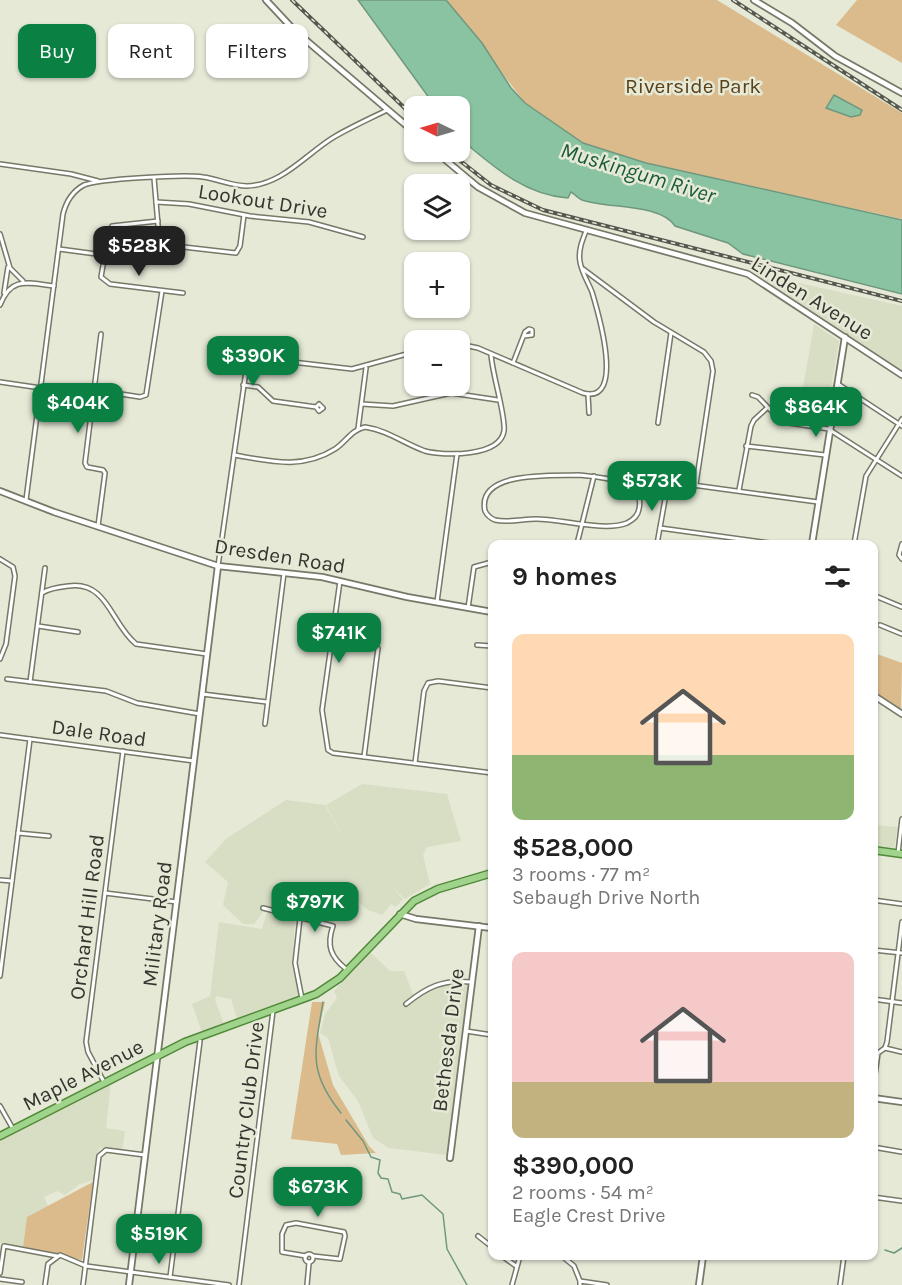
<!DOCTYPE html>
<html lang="en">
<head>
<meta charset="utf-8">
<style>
	:root { --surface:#fff; --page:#f6f6f6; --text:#222; --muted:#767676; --accent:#0b8043 }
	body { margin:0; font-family:Karla,sans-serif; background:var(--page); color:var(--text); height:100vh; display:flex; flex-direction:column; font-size:22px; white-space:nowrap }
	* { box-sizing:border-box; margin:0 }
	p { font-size:20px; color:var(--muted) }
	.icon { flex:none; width:33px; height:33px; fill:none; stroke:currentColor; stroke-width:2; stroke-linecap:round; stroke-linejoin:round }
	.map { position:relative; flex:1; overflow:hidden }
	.panel { position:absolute; left:488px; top:540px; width:390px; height:720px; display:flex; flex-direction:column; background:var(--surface); border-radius:12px; box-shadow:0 2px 4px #0004 }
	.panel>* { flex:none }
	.top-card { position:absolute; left:18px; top:24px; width:380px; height:54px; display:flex; gap:12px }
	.needle { width:39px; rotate:275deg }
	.fabs { position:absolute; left:404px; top:96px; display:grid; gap:12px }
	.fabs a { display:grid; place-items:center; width:66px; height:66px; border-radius:12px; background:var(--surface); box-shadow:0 2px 4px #0004; font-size:30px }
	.price { position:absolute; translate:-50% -51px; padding:0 14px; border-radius:12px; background:var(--accent); color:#fff; font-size:20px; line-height:39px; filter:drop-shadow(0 2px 3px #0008) }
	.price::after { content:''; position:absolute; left:50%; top:36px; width:18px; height:14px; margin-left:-9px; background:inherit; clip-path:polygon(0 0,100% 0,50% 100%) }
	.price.on { background:#222; color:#fff }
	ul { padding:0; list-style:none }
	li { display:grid; align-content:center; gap:12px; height:318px; padding:0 24px }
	li span { display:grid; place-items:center; height:186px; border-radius:12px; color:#555 }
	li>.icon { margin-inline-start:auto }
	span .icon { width:108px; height:108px; fill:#fffc; stroke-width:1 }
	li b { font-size:26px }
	h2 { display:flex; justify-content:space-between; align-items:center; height:72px; padding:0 24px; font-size:26px }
	.pill { padding:0 21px; border-radius:12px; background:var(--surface); box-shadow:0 2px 4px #0004; font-size:21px; line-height:54px }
	.pill.on { background:var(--accent); color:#fff }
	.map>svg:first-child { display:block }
	.built { fill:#d8dec4 }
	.green { fill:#dbbb8c }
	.water { fill:#8ac3a2; stroke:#70987f; stroke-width:1.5 }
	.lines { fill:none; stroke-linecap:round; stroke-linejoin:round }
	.stream { stroke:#70987f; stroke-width:1.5 }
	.street-casing { stroke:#757968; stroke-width:6 }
	.secondary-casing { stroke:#757968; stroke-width:8 }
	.primary-casing { stroke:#518939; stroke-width:9 }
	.street { stroke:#fff; stroke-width:3 }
	.secondary { stroke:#fff; stroke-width:4.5 }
	.primary { stroke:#a0d38c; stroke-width:6 }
	.rail-casing { stroke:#56584f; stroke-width:4 }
	.rail { stroke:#e5e9d6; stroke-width:1.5; stroke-dasharray:4.5; stroke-linecap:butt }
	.labels { text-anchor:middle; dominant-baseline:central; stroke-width:5; stroke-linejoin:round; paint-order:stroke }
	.park-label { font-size:21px; fill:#59411a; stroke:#e5e9d6 }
	.street-label { font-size:21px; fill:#33352e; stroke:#e5e9d6 }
	.water-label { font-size:22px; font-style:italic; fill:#185b3b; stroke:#e5e9d6 }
</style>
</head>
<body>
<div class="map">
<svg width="902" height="1285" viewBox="0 0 902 1285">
	<rect width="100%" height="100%" fill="#e5e9d6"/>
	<g class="built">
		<path d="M754,273L902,306V370Z"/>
		<path d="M814,324L839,341L830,393L803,388Z"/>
		<path d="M362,784L447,794L461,841L427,847L423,855L430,884L405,899L391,886L403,899L396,907L391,904L382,915L368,910L356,900L335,921L328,923L264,906L261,915L254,924H243L223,905L228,882L205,862L226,839L286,800L325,805L346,843L326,805Z"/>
		<path d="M873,825L898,827L894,848L873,845Z"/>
		<path d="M267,912L295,919L292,966L299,992L297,996L237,1019L231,999L216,996L215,1000L224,1024L202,1032L192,1004L210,996L219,922L262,929Z"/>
		<path d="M370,952L390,971H404L415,999L427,990L450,982L469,986L447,1155L389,1148L373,1138L358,1101L339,1076L328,1038L320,1033L325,1014L337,998L334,991Z"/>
		<path d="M111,1083L106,1128L125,1131L122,1150L99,1148L94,1180L80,1184L65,1195L57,1191L44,1197L48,1206L27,1218L23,1247L0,1243V1140Z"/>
	</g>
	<g class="green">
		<path d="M446,0H717L902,113V219L646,163L583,143L525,103Z"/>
		<path d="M857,0H902V63L836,25Z"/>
		<path d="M877,654L902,663L901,711L873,692V660Z"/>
		<path d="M312,1002H325L318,1033L333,1085L369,1146L376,1153L341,1155L337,1144L291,1139Z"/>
		<path d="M93,1182L82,1260L23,1247L27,1217Z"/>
	</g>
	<g class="water">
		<path d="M358,0H446L482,43L511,88L525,103L583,143L646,163L902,220V294L743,254L728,243L675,226C660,203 607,209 582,200C577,198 575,194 571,192L568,198C525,195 494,167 463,141L459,137V106H435Z"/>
		<path d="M834,95L862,110L860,115L851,117L826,108Z"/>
	</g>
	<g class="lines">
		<g class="stream">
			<path d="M323,1002C315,1051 307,1071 341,1113"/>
			<path d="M346,1120L363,1141L371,1157L380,1160L378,1173L381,1178L388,1179L392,1192L400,1194L402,1199L422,1195L443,1214L447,1249L467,1285"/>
			<path d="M885,1250L894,1253L902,1248"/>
		</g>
		<g class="street-casing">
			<g id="street">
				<path d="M0,164L71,174L98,181"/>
				<path d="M154,178L159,237L166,245L236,253L240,246L244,215"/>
				<path d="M156,202L189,204L250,216L309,222L363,237"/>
				<path d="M158,221L112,226L109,231L101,277L110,284L183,293"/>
				<path d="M0,234L10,268L23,281"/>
				<path d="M59,249L104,255"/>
				<path d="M583,269L654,322L704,352L711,361L713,371L696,484"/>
				<path d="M4,293L8,267"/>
				<path d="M0,305C11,276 28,283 54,286"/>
				<path d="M459,344L478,348L583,393C626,405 598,312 592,292C588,282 582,273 580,262C578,251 582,241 586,231"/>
				<path d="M513,363L525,332L529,329L532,330V335L524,336"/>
				<path d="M0,382L41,388"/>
				<path d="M838,384L902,426"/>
				<path d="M243,385L258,387L273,401L316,407L319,411L323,408L319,404L316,407"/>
				<path d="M95,390L140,397L146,395L162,291"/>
				<path d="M588,394L589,413"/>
				<path d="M752,395L758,397L782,422L829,429"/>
				<path d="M362,404L393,406L451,393L498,400"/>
				<path d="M658,423L671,333"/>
				<path d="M358,429L366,368"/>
				<path d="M830,430L902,476"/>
				<path d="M746,446L825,455"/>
				<path d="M234,455C269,461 302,470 335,449C346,442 351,430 365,427C387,430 405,444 425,451C444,456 500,457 504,431C506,416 492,374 491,354"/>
				<path d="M579,475C598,477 646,479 639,509C638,516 633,520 627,523C605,532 561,519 536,519C523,519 508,523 495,520C490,518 487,515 485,511C476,470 554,476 579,475Z"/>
				<path d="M739,490L751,426L754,420L767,408"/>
				<path d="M26,500L63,214C66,202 73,191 84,185C99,179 185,174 203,177C218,179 232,186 247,186C282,185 306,154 334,137C351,127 369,119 387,110"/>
				<path d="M98,526L105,473L103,470L87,467L85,463L101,334"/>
				<path d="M660,528L777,544"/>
				<path d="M577,544L594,476"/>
				<path d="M657,544L666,494L670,487L678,483L818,502"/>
				<path d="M854,544L866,476L902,419"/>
				<path d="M902,544L899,555L902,559"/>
				<path d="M0,559L13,567L15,576L6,644L0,659"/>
				<path d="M218,566L247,364L255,359H267L352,369L414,352"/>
				<path d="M340,581L322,710L328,750L333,753L492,773"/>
				<path d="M42,593C50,588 60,587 69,586C108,581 111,624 136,644L207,654"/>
				<path d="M873,595L902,607"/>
				<path d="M437,602L457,454"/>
				<path d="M468,608L474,567L492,562"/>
				<path d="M880,625L902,634"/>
				<path d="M38,626L78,632"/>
				<path d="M333,635L369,643L378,648L364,757"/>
				<path d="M477,645L492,646"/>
				<path d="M7,679L106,691L137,703L200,714"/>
				<path d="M30,682L45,568"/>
				<path d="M202,694L267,702"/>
				<path d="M265,724L284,573"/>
				<path d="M0,735L194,761"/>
				<path d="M415,763L424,691L428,683L438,681L492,688"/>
				<path d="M18,833L49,836"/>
				<path d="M898,853L902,819"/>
				<path d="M0,880L12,881"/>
				<path d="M105,893L177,902"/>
				<path d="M873,900L902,904"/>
				<path d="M263,908L333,926C326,946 331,957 346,969"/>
				<path d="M300,918L295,963L302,999"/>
				<path d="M873,950L902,953"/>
				<path d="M0,976L30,739"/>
				<path d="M873,999L902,1003"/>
				<path d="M406,1004C427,987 443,979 471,982"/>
				<path d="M466,1031L492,1035"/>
				<path d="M885,1048L902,1052"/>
				<path d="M104,1082L88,1052L86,1042L123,751"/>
				<path d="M873,1089L878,1053L885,1048L887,1042L902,922"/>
				<path d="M0,1106L13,1129"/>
				<path d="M873,1147L902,1152"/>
				<path d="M873,1197L902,1201"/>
				<path d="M478,1236L492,1247"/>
				<circle cx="309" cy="1258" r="4"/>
				<path d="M306,1256L282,1252V1234L286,1225L296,1223L344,1232L345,1236L340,1259L313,1256"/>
				<path d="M502,1256L516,1266"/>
				<path d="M562,1256L574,1266L580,1281"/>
				<path d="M0,1273L4,1246L57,1256"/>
				<path d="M170,1277L200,1041"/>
				<path d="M0,1279L22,1282"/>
				<path d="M45,1285L48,1264L60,1255L86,1266L229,1285"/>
				<path d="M83,1285L99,1156L106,1150L145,1155"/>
				<path d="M239,1285L273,1011"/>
				<path d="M307,1285L309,1263"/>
				<path d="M512,1285L520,1256"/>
				<path d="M580,1285V1281L607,1285"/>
				<path d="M840,1285L844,1256"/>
			</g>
		</g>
		<g class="secondary-casing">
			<g id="secondary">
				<path d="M266,0L294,30L414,132"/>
				<path d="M754,0L792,23L835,56L902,93"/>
				<path d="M436,152L478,187L525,213L748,274L902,375"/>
				<path d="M0,491L54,512L218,566L322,577L407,597L492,612"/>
				<path d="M812,544L845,337"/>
				<path d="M873,695L902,714"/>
				<path d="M400,914L416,919L492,928"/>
				<path d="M873,1098L902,1102"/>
				<path d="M450,1158L479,926"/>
				<path d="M129,1285L218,566"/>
				<path d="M699,1285L703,1256"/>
			</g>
		</g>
		<g class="primary-casing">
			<g id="primary">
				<path d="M873,850L902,854"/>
				<path d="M0,1136L185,1042L316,994L340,978L414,901L438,889L492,873"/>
			</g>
		</g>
		<use href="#street" class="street"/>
		<use href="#secondary" class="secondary"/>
		<use href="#primary" class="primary"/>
		<g class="rail-casing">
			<g id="rail">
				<path d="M292,0L414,117"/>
				<path d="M733,0L902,110"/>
				<path d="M449,152L491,185L543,210L902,301"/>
			</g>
		</g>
		<use href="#rail" class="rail"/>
	</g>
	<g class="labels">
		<g class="park-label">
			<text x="693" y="86">Riverside Park</text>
		</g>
		<g class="street-label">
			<text transform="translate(263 201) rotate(9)">Lookout Drive</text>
			<text transform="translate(812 298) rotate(32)">Linden Avenue</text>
			<text transform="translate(280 556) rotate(9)">Dresden Road</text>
			<text transform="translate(99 733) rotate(8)">Dale Road</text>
			<text transform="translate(87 917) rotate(-83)">Orchard Hill Road</text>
			<text transform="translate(157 924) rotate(-83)">Military Road</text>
			<text transform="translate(448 1040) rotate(-83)">Bethesda Drive</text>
			<text transform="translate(83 1075) rotate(-27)">Maple Avenue</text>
			<text transform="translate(246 1110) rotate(-83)">Country Club Drive</text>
		</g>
		<g class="water-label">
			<text transform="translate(638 173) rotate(17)">Muskingum River</text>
		</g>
	</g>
</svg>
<div class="fabs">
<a><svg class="needle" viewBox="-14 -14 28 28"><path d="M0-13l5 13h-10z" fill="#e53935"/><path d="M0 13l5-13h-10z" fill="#767676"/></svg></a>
<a><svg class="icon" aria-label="layers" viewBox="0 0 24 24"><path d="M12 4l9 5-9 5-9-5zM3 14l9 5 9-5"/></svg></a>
<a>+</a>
<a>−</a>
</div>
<b class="price on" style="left:139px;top:277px">$528K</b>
<b class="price" style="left:253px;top:387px">$390K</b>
<b class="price" style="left:78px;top:434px">$404K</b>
<b class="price" style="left:816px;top:438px">$864K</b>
<b class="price" style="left:652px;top:512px">$573K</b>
<b class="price" style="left:339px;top:664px">$741K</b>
<b class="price" style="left:315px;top:933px">$797K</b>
<b class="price" style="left:318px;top:1218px">$673K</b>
<b class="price" style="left:159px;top:1265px">$519K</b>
<div class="top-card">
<a class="pill on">Buy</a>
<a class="pill">Rent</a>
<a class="pill">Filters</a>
</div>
<section class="panel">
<h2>9 homes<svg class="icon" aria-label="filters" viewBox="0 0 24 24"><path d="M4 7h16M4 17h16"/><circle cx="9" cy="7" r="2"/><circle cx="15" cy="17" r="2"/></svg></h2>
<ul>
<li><span style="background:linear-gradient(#ffd9b3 65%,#8fb573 0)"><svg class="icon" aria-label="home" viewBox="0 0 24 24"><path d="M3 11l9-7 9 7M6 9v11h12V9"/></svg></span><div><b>$528,000</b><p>3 rooms · 77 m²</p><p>Sebaugh Drive North</p></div></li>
<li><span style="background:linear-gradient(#f6c9c9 70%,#c2b280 0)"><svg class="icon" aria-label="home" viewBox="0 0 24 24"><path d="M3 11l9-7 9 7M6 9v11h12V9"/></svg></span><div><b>$390,000</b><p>2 rooms · 54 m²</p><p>Eagle Crest Drive</p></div></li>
</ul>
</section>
</div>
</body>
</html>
